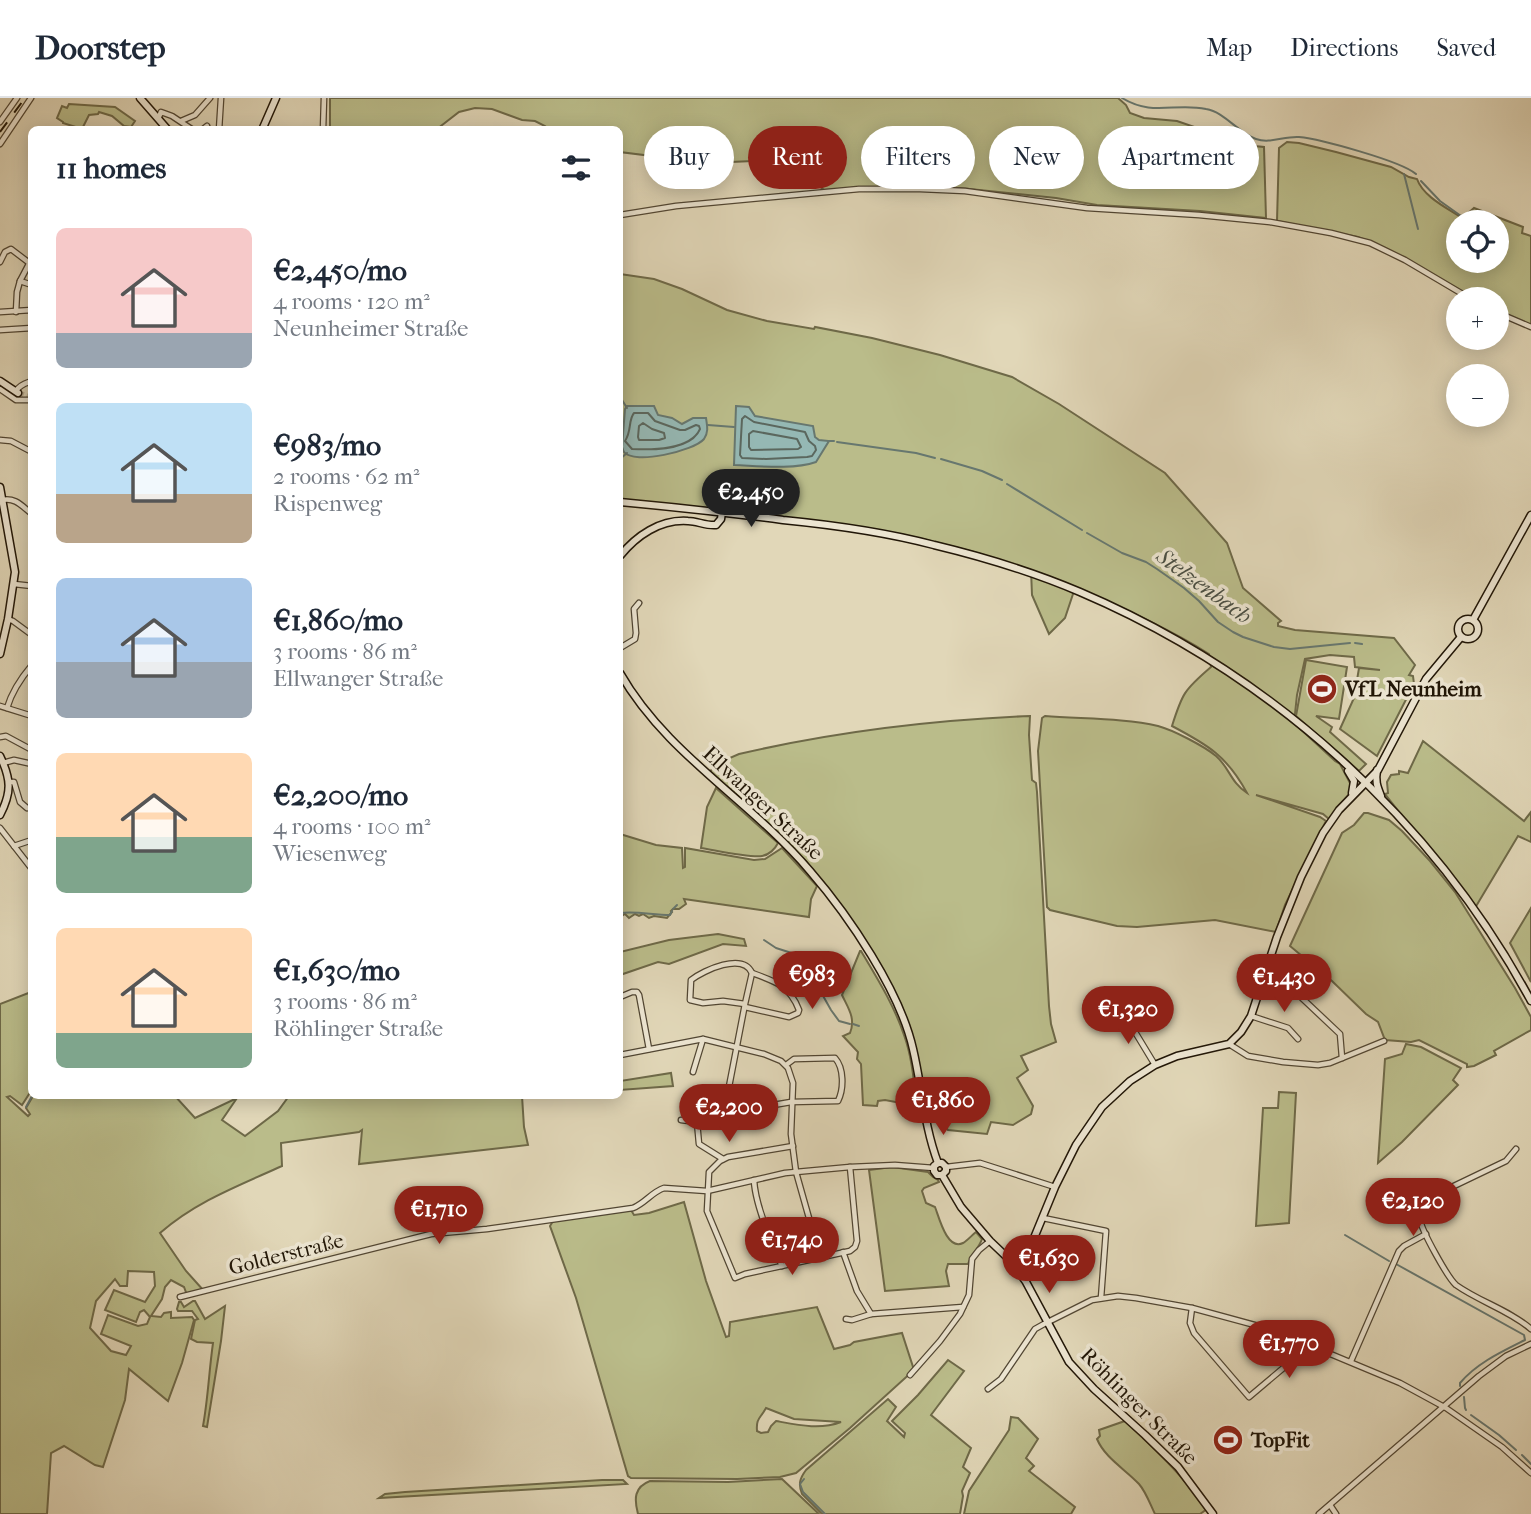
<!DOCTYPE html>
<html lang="en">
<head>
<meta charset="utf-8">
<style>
	:root { --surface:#fff; --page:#f2f2f3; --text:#1f2937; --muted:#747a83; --line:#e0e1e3; --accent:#8f2418 }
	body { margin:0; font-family:"IM FELL French Canon",serif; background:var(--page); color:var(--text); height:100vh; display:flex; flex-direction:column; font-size:26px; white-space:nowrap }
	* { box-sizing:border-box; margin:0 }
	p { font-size:23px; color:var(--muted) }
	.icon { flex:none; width:38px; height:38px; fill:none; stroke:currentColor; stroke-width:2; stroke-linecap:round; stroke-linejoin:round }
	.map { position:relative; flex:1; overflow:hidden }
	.sheet { position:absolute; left:28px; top:28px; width:595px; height:973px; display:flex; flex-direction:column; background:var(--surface); border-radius:10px; box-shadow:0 4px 18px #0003 }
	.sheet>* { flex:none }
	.guide { position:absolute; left:644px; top:28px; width:665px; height:63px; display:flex; gap:14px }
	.fabs { position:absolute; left:1446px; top:112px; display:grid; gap:14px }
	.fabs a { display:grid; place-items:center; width:63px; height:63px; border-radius:50%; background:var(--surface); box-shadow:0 4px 18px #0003; font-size:35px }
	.price { position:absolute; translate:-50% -60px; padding:0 16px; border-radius:24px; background:var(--accent); color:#fff; font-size:23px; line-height:46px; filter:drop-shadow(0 2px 4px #0008) }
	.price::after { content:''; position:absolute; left:50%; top:42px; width:21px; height:16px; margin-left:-10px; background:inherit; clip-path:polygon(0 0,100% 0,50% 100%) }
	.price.selected { background:#222; color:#fff }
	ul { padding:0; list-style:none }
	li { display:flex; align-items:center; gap:21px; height:175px; padding:0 28px }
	li span { display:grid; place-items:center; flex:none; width:196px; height:140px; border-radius:10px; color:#555 }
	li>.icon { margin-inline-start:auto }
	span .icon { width:84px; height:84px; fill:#fffc; stroke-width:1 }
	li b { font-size:30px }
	h2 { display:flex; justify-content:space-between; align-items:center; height:84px; padding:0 28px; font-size:30px }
	.tag { padding:0 24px; border-radius:32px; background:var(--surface); box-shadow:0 4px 18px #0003; font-size:24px; line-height:63px }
	.tag.selected { background:var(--accent); color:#fff }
	header { display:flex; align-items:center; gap:42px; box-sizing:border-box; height:98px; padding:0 35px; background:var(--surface); border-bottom:2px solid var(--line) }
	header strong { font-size:33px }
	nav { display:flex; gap:38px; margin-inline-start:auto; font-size:24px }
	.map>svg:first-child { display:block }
	.green { fill:#babc8a; stroke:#6e6948; stroke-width:2; fill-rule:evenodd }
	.water { fill:#95b8b4; stroke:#67776f; stroke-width:2 }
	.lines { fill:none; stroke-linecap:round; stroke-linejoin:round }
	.shore { stroke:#5b675e; stroke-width:2 }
	.stream { stroke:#67776f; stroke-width:2 }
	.secondary-tunnel { stroke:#bbb095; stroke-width:6; stroke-dasharray:6 3; stroke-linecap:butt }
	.street-casing { stroke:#514633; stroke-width:7 }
	.secondary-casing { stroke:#211607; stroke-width:9 }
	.street { stroke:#ece5d1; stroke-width:4.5 }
	.secondary { stroke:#ece5d1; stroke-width:6 }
	.rail { stroke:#211607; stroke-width:2; stroke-dasharray:12 12; stroke-linecap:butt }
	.labels { text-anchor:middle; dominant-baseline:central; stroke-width:7; stroke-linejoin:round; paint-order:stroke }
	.poi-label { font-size:21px; font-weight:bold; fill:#211607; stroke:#ece5d1; text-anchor:start }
	.street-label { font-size:21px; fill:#211607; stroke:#ece5d1 }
	.water-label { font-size:23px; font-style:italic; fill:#4a4f44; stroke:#ece5d1 }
</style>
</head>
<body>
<header>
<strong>Doorstep</strong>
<nav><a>Map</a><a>Directions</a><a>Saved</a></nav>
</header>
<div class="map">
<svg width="1531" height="1416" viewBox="0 0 1531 1416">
	<rect width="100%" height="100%" fill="#e1d7b8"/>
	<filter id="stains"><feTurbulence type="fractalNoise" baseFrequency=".00286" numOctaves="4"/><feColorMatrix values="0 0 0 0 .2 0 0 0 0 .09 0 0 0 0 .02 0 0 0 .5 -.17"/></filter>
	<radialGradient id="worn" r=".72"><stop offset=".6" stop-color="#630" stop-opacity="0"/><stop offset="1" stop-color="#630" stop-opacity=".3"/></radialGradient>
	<g class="green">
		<path d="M330,0H1118L1126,7L1130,15L1144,20L1177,23L1200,31L1210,29L1254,48L1264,49L1266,120L1200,113L1097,107L1056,100L960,90L884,89L824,92L818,87L817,60L731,64L692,63L620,54V32L549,31L545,28L535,23L522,22L492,11L475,10L459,14L437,31H330Z"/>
		<path d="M69,6L115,9L135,23L131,29L124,28L112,18L99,14L98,16L89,17L82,31L63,25V24L57,20L62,8L67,10Z"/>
		<path d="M1287,44L1299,45L1336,54L1391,69L1409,79L1417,81C1423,98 1445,109 1459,118L1466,117L1474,110L1523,129L1522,135L1531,138V227L1496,212V201H1474L1410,163L1385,150L1358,139L1277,123L1279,50ZM1458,124H1496V163H1458Z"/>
		<path d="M620,176L654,181L682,191L727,212L767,223L814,231L815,229L872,240L940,257L1012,279L1059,306L1165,375L1227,445L1243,490L1281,523L1278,525V528L1295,532L1394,540L1415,567L1409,577L1413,578L1414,586L1377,658L1340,631L1354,600L1359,570L1380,572L1355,569L1354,559L1330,557L1305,561L1297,597L1294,625L1335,663L1340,666L1351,687L1349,696L1329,721L1323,716L1256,697L1320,719L1326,723L1285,807L1276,834L1215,822L1137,829L1117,828L1050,812L1047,809L1038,653L1042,620L1045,618C1080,621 1125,620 1158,628C1173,632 1204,648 1216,658C1229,669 1231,685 1247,695C1227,658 1208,647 1172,628C1182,596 1184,592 1211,569L1209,556C1168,530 1121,509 1075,490L1065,520L1049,536L1032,497L1031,472L974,454L927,442L849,430L620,404Z"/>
		<path d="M1306,562L1347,569L1339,621L1316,618L1332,629L1330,634L1366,666L1359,673L1296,618Z"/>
		<path d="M1030,618L1029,637L1032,682L1036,685L1037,694L1049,908L1051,926L1056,944L1021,958L1028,972L1017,980L1033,1008L1031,1016L1013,1027L991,1024L987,1036L948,1032L926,1009L914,945L900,908L830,795L806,763L710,673L725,662L739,656C834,634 932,622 1030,618Z"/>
		<path d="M1423,643L1524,723L1531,714V744L1518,738L1475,810L1385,696L1388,695L1387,684L1391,677L1399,676V673L1408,675Z"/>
		<path d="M716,690L778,745C775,751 769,757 762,758C750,760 714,752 701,750L707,709Z"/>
		<path d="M1364,715H1368L1389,722L1402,733L1430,763L1455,794L1515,890L1531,919V932L1494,953L1496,957L1474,968L1467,969V966L1419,942L1411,944L1385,942L1378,924L1366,916L1332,883L1290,848L1342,735L1354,727Z"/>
		<path d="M620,736L656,747L682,750L683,770L685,769V750L754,762L765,761L782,750L817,788L811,801L809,819L684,801L686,806L679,811H673L671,813L672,814L667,820L654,818L649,820L643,816L639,818L635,816L629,820L625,816L620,819Z"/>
		<path d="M1531,810V884L1510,845Z"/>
		<path d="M718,836L744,841L746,848L723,846L669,866L658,864L620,877V854L669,842Z"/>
		<path d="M860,853H861C877,880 894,907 904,937C912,959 914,984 917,1008L885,1002L878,1003L877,1008L863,1007L861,966L857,961L858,954L843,938L850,935C856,920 848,910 842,897Z"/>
		<path d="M31,894V993L22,1007L10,998L7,999L28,1018L30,1016L26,1010L33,998H175L195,1020L237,1000L222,1022L245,1038L278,1013L289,998H522L524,1029L528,1047L359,1066L362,1032L359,1034L281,1045L282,1068C238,1088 197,1103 160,1135L186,1173L204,1193L187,1197L184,1189L171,1182L165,1189L162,1201L151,1218L161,1219L164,1215L171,1214V1220L192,1219L194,1222L182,1265L168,1303L129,1271L125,1302L103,1369L95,1367L64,1348L51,1355L47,1416H0V906ZM128,1173L154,1174L155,1188L145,1204L114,1192L105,1212L136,1224L140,1214L144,1212L150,1219L147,1226L138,1228L108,1217L101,1236L131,1248L126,1257L111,1253L90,1230L96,1203L115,1181L120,1188H127Z"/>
		<path d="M1406,946L1421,949L1461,970L1453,982L1458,987L1402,1044L1378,1065L1385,961L1402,956Z"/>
		<path d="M671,975L673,988L620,992V983Z"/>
		<path d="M1279,994L1296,995L1289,1125L1256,1128L1263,1010H1278Z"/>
		<path d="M892,1069L928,1074L933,1079L938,1082L939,1084L924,1090L922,1093L926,1105L935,1109C939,1119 947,1153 963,1145C967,1143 972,1137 976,1134L982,1141C979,1150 971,1157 968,1166H948L946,1173L949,1188L885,1193L869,1072Z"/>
		<path d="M684,1104L706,1183L726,1239L729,1238L730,1224L817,1209L834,1251L850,1247L854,1244L902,1235L914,1272L850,1330L796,1375L780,1379L737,1381L631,1380L628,1378L576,1200L550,1128L553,1123L631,1112L634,1117L649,1115ZM766,1310L794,1321L841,1324C820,1332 798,1327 776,1323L771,1328L768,1334L761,1335L757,1333C756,1320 760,1321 766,1310Z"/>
		<path d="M193,1203H195L205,1221L225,1208L221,1243L207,1329L203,1328C208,1301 209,1273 213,1245L197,1244L191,1241L195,1222L198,1221L192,1213H178L177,1211L179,1204H181L184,1209Z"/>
		<path d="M948,1262L964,1273L931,1317L971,1350L963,1369L970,1375L962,1393L963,1398L960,1416H822L802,1396C798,1386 800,1380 806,1372L888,1301L896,1309L887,1323L904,1339L905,1335L892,1323L918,1297Z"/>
		<path d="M1011,1319L1018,1320L1038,1341L1026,1360L1034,1368L1029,1373L1075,1409L1071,1416H964L969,1393L1009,1332Z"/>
		<path d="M1125,1323C1156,1352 1182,1377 1207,1411L1200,1416H1155C1150,1406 1146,1394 1139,1386C1125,1371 1105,1360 1097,1341L1100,1338L1099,1332Z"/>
		<path d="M782,1381L819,1416H638C634,1401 634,1389 650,1383L728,1384Z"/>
		<path d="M602,1382H623L627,1386L379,1400L385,1396L405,1394Z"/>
	</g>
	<g class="water">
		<path d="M627,308H654L658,317L672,320L682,326L693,320H706C707,327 709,334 704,341C694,353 634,367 624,354C623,353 623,351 622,349L625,311Z"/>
		<path d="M736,308L749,309L755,318L813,328L815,339L819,342L829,343L816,364C793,372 759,368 734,367Z"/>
	</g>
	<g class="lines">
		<g class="shore">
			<path d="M634,315H648L655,323L680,332H685L696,327L699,328L700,331C691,352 651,352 632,351L625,343C632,333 628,322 634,315Z"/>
			<path d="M745,318L754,324L805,334L809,343L815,348L816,352L812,358L807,359L766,361L742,360L740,357L742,321Z"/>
			<path d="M643,325L652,331L664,335L665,340L659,342H639L638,339L639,328Z"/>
			<path d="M753,333L797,341L801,349L798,351L751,352L749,349V336Z"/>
		</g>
		<g class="stream">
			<path d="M1122,0C1153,19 1175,4 1206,11C1225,14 1238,35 1256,41C1270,46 1284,38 1299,39C1320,41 1401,63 1416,76"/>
			<path d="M1404,76L1418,131"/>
			<path d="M1421,83L1440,103L1461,118"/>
			<path d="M622,302L627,310"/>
			<path d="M708,327L734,329"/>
			<path d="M828,343H834"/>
			<path d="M837,344L916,355L935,360"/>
			<path d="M620,361L627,355"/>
			<path d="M941,361L982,373L1002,382"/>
			<path d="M1007,386L1082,432"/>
			<path d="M1087,435L1122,455L1146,464L1157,471L1184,490L1199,503L1218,524L1233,534L1243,539L1274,549L1290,551L1350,545"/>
			<path d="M1355,545L1362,546"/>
			<path d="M673,811L677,807"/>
			<path d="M620,815C637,813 653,817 670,817L672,813"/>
			<path d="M764,842L776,850L801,858L805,865"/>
			<path d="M809,873L831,912L839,923L850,926"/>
			<path d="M853,926L859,928"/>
			<path d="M26,1009L32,998"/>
			<path d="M1345,1137L1389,1163"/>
			<path d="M1396,1166L1524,1237L1525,1242C1501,1254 1477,1265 1460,1285V1288"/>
			<path d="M1464,1299L1465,1310L1466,1312"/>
			<path d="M1471,1317L1499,1337L1516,1352"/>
			<path d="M1522,1357L1531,1366"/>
			<path d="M804,1381L800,1386L803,1394L825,1416"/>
		</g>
		<path class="secondary-tunnel" d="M18,295L32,300"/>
		<g class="street-casing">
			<g id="street">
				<path d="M158,21L161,14L172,18L193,32"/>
				<path d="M181,23L195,17L210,0"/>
				<path d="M0,24L17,0"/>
				<path d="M202,32L207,28"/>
				<path d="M219,32L221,0"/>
				<path d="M323,32L324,0"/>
				<path d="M0,46L31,0"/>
				<path d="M620,117L676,108L859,91H920L965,93L1087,110L1199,117L1270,124L1331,135L1370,145L1405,162L1471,201"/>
				<path d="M0,164L5,154L11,151L32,167"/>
				<path d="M30,164L20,183L32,187"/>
				<path d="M0,214L32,212"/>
				<path d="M16,214L17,194L20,183"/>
				<path d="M1496,214L1531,229"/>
				<path d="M0,232L32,230"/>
				<path d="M0,291L16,302H32"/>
				<path d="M16,293C19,288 23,286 29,284L32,287"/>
				<path d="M0,342L11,343L32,354"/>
				<path d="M2,402C15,399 22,408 32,416"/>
				<path d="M14,486L32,488"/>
				<path d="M8,521L13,523L32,537"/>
				<path d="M620,550L635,541L636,535L634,511L639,505"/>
				<path d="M0,608L32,618"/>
				<path d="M7,610C12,593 21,580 32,567"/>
				<path d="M0,639L6,638L32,652"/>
				<path d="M3,665L14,662L32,666"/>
				<path d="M9,684H14L20,704L27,710"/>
				<path d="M0,730L32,771"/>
				<path d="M14,748L32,742"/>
				<path d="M1268,868L1340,936L1342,960"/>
				<path d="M620,899L632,894H637L639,897L649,951"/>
				<path d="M745,906L752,875C743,854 704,872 691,882L690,902L703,905L723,903L745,906L727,999L738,1013L791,1004L838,1003C844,991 844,970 835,960L794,961L786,967"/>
				<path d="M745,909L789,919L798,915L799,912C790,888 775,883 752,875"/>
				<path d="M1129,917L1132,929L1155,967"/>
				<path d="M1251,918L1288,930L1298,941"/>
				<path d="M1229,946L1248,958L1283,964L1318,967L1330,965L1384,943"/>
				<path d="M620,957L703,941L764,956L781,963L788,970L793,985L791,1036L796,1074L820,1159"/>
				<path d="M693,974L703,941"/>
				<path d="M681,1022L697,1024"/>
				<path d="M793,1048L728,1059L720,1063L709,1074L707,1113L735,1180L745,1176L850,1153L855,1149L857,1143L850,1069"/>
				<path d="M1516,1051L1506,1063L1433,1098C1426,1104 1419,1111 1420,1121C1421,1132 1448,1180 1456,1187C1480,1204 1509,1212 1531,1231"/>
				<path d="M723,1061L699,1046L697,1024L727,999"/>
				<path d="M946,1069L980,1065L1055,1089"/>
				<path d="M754,1082C755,1106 772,1146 782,1168"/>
				<path d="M1043,1120L1106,1133L1101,1200"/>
				<path d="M843,1154L857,1193L871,1216L963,1209"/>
				<path d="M180,1199L431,1136L487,1131L633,1110C645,1105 652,1094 664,1090L707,1093L785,1075L850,1069L895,1067L934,1070"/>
				<path d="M1192,1210L1190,1225L1194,1235L1249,1299L1300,1256L1307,1245"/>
				<path d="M846,1221L852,1222L871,1216"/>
				<path d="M1351,1263L1399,1153L1404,1148L1426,1136"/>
				<path d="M910,1277L940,1243L960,1216L969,1197L972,1161L979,1152L990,1143"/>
				<path d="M988,1291L1001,1281L1035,1231L1044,1226L1092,1202L1118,1198L1136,1200L1192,1210L1273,1232L1400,1285L1446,1310L1502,1349L1531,1375"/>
				<path d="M1330,1407L1336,1416"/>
				<path d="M1319,1416L1479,1278L1506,1258L1531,1246"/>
			</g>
		</g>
		<g class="secondary-casing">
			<g id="secondary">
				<path d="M140,0L168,32"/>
				<path d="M262,32L276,0"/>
				<path d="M0,283L18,295"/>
				<path d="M0,389L15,474L8,521L0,556"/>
				<path d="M620,404C674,409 729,415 783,422C834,427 885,434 934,447C984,459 1033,474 1080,494C1270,575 1433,721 1531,903"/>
				<path d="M620,458C636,438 660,421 688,423C697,423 706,428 716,427L721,421L722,414"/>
				<circle cx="1468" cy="531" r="10"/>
				<path d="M1473,522L1531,417"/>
				<path d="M620,575C666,656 750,702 810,773C849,818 900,893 913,951C922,989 924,1028 938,1065"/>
				<path d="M0,658C11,681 12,694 0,717"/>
				<path d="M1377,672C1375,683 1377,688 1381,698"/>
				<path d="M1348,673L1354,683L1352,695"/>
				<path d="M942,1077L946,1073V1069L942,1065H938L934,1068V1073L937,1077H942L961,1109L990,1143L1011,1163L1026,1184L1069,1264L1094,1291L1145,1337L1178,1369L1213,1416"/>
				<path d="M1011,1163L1034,1140L1055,1089L1076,1047L1102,1009L1130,983L1155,967L1177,958L1229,946L1241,934L1251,918L1277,839L1301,779L1323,735L1339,712L1378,672L1426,581L1461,539"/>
			</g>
		</g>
		<use href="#street" class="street"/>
		<use href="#secondary" class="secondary"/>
		<path class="rail" d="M0,34L25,0"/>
	</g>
	<defs>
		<g id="stadium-disc" transform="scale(1.575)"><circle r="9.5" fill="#8f2418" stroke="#ece5d1"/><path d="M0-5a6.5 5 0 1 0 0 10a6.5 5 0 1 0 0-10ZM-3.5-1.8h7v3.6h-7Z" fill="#fff"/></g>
	</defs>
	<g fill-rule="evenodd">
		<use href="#stadium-disc" x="1322" y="591"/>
		<use href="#stadium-disc" x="1228" y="1342"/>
	</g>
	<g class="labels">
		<g class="poi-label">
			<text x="1345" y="591">VfL Neunheim</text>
			<text x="1251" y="1342">TopFit</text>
		</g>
		<g class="street-label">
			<text transform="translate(763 705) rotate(43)">Ellwanger Straße</text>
			<text transform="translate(286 1156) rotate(-14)">Golderstraße</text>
			<text transform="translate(1139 1308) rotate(45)">Röhlinger Straße</text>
		</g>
		<g class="water-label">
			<text transform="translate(1204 488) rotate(36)">Stelzenbach</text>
		</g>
	</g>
	<rect width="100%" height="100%" filter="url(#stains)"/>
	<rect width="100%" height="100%" fill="url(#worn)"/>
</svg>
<div class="fabs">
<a><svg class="icon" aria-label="locate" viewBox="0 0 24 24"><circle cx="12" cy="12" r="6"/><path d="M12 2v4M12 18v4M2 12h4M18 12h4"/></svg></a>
<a>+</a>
<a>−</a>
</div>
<b class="price selected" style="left:751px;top:431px">€2,450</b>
<b class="price" style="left:812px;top:913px">€983</b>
<b class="price" style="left:1284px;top:916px">€1,430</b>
<b class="price" style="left:1128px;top:948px">€1,320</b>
<b class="price" style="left:943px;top:1039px">€1,860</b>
<b class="price" style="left:729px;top:1046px">€2,200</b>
<b class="price" style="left:1413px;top:1140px">€2,120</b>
<b class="price" style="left:439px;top:1148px">€1,710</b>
<b class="price" style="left:792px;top:1179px">€1,740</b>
<b class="price" style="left:1049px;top:1197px">€1,630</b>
<b class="price" style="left:1289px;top:1282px">€1,770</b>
<div class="guide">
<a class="tag">Buy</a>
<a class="tag selected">Rent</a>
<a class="tag">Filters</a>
<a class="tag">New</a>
<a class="tag">Apartment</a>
</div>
<section class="sheet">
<h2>11 homes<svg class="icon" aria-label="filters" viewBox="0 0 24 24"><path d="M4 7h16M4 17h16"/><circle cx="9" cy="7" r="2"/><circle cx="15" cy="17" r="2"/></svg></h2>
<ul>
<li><span style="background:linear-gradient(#f6c9c9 75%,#9aa5b1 0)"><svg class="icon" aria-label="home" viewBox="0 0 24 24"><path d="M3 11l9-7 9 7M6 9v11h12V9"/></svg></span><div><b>€2,450/mo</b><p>4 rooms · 120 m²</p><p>Neunheimer Straße</p></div></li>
<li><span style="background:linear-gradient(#bfe0f5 65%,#b9a48a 0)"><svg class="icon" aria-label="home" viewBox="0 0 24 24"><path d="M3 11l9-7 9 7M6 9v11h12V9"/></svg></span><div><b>€983/mo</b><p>2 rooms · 62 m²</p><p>Rispenweg</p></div></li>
<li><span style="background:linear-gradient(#a9c7e8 60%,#9aa5b1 0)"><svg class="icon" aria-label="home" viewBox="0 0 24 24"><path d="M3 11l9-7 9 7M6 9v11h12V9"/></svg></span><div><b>€1,860/mo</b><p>3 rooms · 86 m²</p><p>Ellwanger Straße</p></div></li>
<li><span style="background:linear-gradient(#ffd9b3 60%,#7fa58c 0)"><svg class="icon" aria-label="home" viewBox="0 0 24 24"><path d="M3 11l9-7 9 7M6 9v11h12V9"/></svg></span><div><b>€2,200/mo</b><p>4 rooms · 100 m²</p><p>Wiesenweg</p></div></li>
<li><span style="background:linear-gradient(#ffd9b3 75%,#7fa58c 0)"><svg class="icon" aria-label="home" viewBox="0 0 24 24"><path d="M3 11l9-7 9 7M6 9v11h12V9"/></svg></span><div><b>€1,630/mo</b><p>3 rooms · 86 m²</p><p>Röhlinger Straße</p></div></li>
</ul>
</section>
</div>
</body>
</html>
